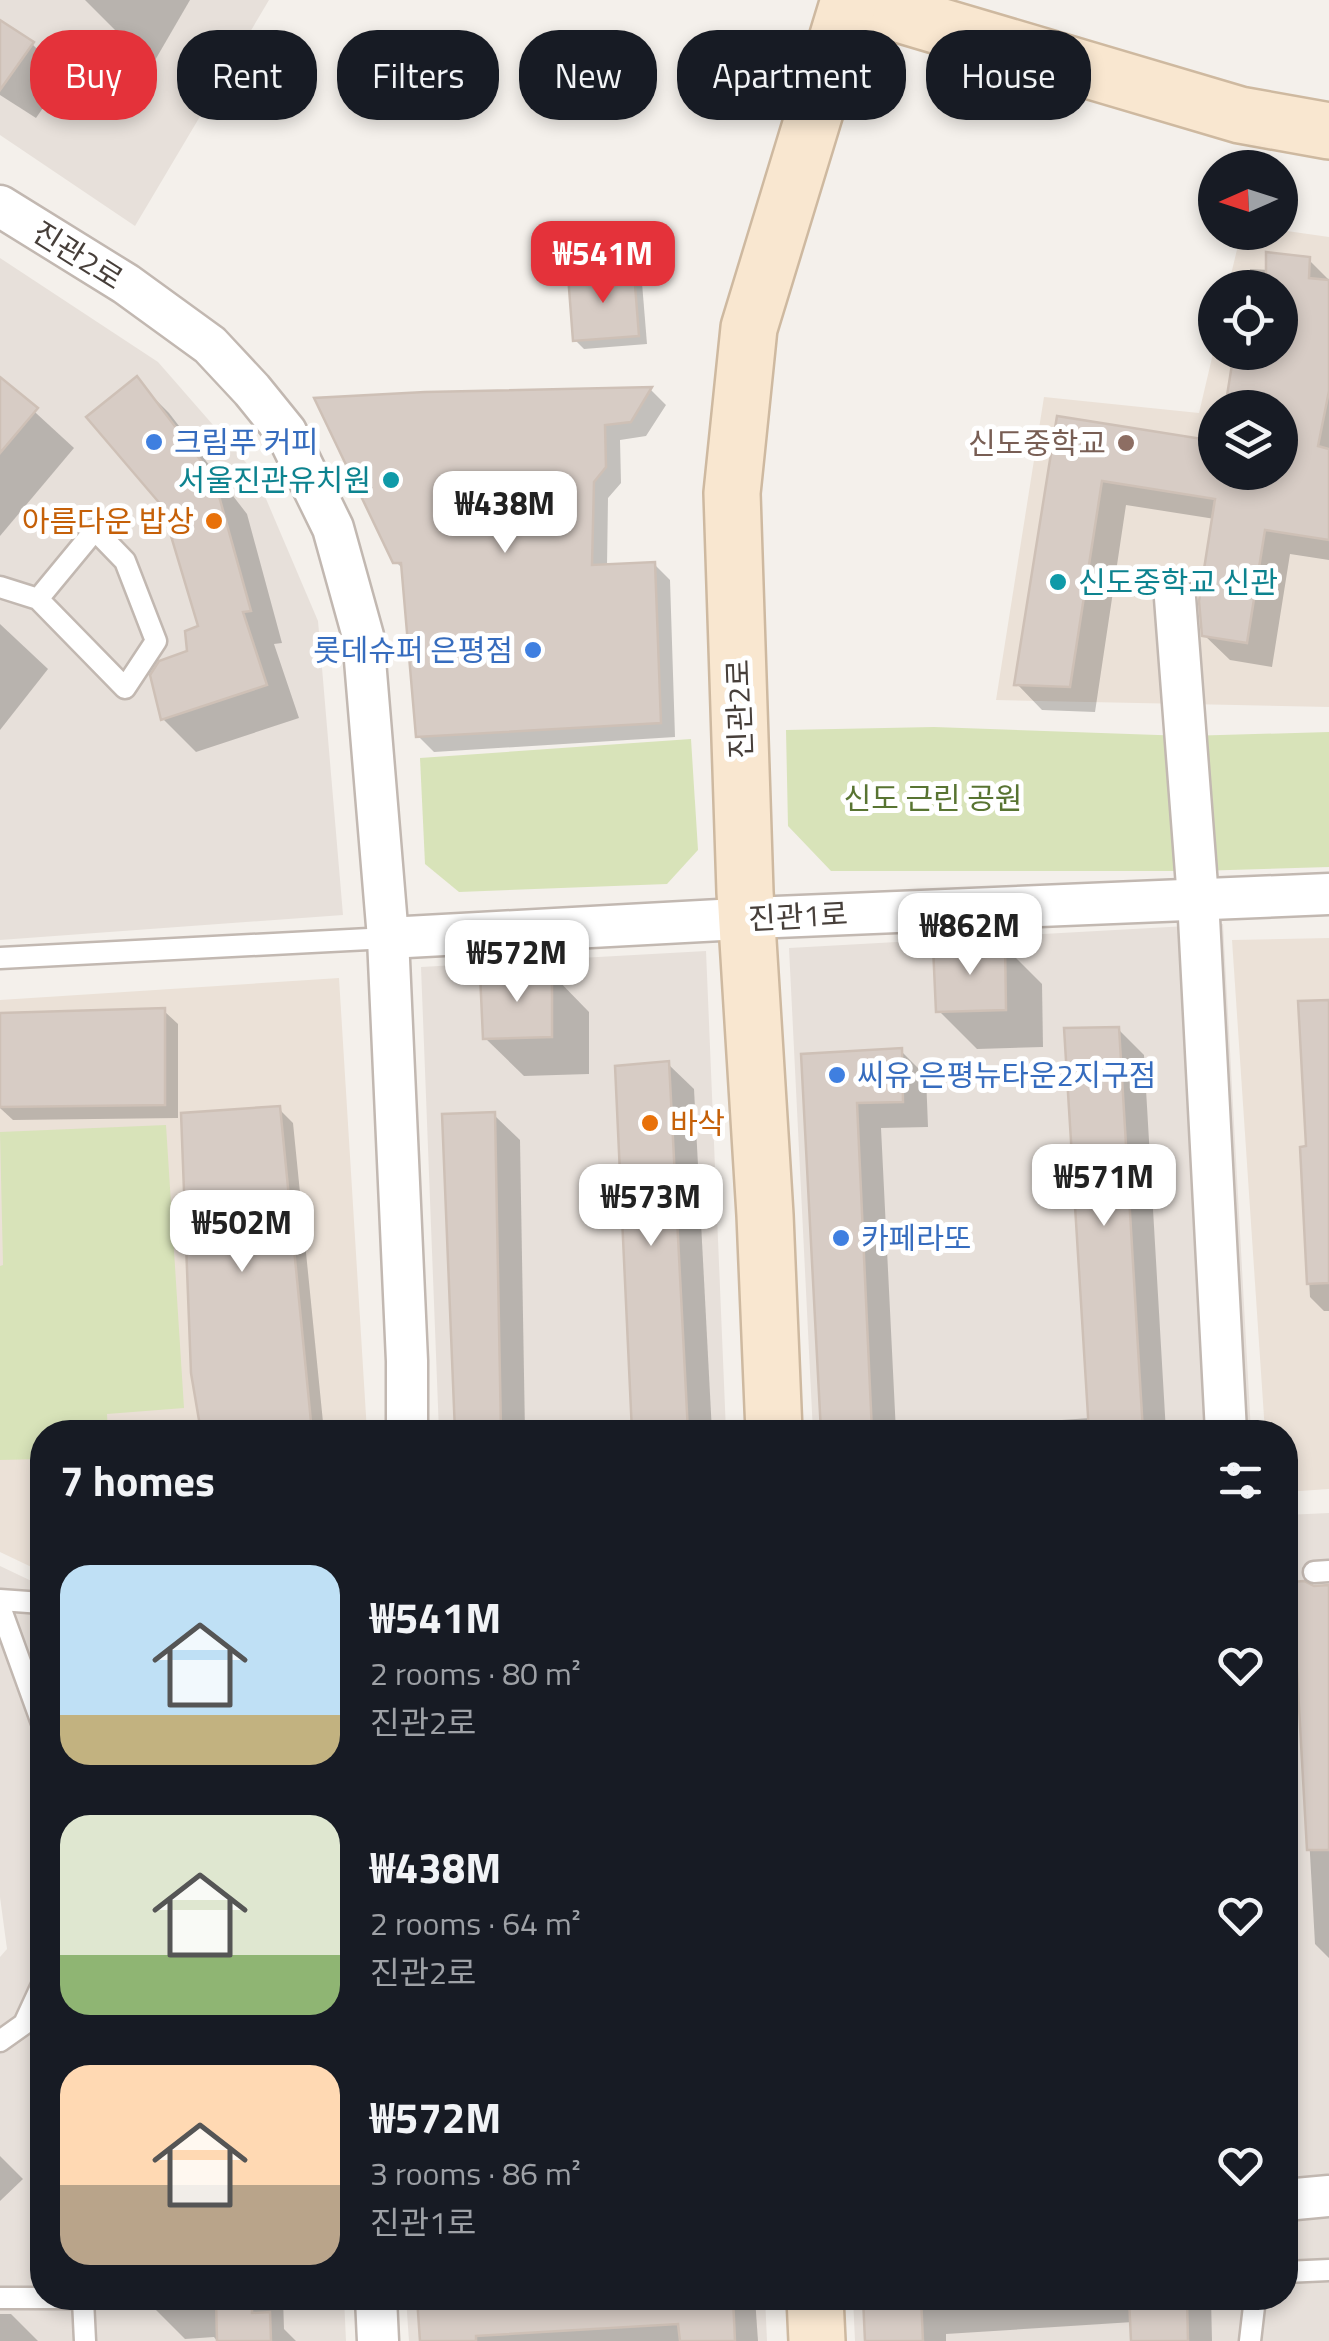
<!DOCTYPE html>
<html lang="en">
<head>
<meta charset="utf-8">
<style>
	:root { --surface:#171b24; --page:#20242c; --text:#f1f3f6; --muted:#9ea1a6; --accent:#e4323a }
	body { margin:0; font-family:"Titillium Web","Noto Sans KR",sans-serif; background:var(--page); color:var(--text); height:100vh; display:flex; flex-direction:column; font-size:38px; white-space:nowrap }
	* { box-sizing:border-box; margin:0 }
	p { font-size:32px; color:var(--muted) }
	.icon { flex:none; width:55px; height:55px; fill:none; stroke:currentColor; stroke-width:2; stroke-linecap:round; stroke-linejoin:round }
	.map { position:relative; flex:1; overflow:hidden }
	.side { position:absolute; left:30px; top:1420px; width:1268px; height:890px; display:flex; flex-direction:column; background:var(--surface); border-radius:40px; box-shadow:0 5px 15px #0003 }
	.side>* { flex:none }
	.top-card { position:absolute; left:30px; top:30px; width:1270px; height:90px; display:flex; gap:20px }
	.needle { width:65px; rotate:267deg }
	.controls { position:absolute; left:1198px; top:150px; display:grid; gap:20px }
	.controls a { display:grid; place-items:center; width:100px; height:100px; border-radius:50%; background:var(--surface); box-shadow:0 5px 15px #0003; font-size:50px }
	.price { position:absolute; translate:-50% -85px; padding:0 22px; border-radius:20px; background:#fff; color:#222; font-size:32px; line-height:65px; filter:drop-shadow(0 2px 5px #0008) }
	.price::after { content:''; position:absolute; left:50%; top:60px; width:30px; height:22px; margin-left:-15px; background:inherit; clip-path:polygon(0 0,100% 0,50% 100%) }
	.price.current { background:var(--accent); color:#fff }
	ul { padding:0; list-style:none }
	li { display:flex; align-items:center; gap:30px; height:250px; padding:0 30px }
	li span { display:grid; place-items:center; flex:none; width:280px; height:200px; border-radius:30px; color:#555 }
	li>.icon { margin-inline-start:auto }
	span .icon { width:120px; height:120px; fill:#fffc; stroke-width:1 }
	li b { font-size:42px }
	h2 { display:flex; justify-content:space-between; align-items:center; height:120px; padding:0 30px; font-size:42px }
	.tag { padding:0 35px; border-radius:40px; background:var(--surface); box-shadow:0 5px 15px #0003; font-size:35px; line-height:90px }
	.tag.current { background:var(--accent); color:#fff }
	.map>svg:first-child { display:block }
	.residential { fill:#e7e0da }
	.education { fill:#ebe1d7; fill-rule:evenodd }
	.green { fill:#d8e3b9 }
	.shadow { fill:#0003 }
	.building { fill:#d7ccc5; stroke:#cec0b6; stroke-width:2.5 }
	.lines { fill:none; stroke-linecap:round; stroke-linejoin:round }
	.lane-casing { stroke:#c2b8b1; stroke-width:25 }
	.street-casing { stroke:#c2b8b1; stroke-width:45 }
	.secondary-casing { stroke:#ceb9a0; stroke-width:60 }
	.lane { stroke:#fff; stroke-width:20 }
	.street { stroke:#fff; stroke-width:40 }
	.secondary { stroke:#f9e7d0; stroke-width:55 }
	.shop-dot { fill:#3f7fe0; stroke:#fff; stroke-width:4 }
	.education-dot { fill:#8d6e63; stroke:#fff; stroke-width:4 }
	.culture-dot { fill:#0f9aa8; stroke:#fff; stroke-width:4 }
	.food-dot { fill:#e8710a; stroke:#fff; stroke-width:4 }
	.labels { text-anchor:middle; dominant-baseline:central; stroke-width:10; stroke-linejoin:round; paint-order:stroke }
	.street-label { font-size:30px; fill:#473f3a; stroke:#fff }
	.shop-label { font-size:30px; fill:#366cbe; stroke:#fff; text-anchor:start }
	.education-label { font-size:30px; fill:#785e54; stroke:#fff; text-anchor:end }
	.culture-label { font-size:30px; fill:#0d838f; stroke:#fff; text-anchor:end }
	.food-label { font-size:30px; fill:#c56008; stroke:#fff; text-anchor:end }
	.park-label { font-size:30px; fill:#587432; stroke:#fff }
</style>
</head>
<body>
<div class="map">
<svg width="1329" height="2341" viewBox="0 0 1329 2341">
	<rect width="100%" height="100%" fill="#f4f0eb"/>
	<g class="residential">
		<path d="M0,0H269L135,226L0,135Z"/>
		<path d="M0,258L158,362L255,473L318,621L343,915L0,940Z"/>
		<path d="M1223,924L1251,1432H813L789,948Z"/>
		<path d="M706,951L726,1432H439L421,967Z"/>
		<path d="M1329,1513V2341H855L853,2298H1285V1515Z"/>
		<path d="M0,1566L42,1586V2298H344L346,2341H0V1957L7,1949L0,1897Z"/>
		<path d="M406,2298H765L767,2341H409Z"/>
	</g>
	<g class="education">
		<path d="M1280,230L1329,237V707L996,700L1044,397L1199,413L1215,345V352H1280V288L1228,287L1241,233L1280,232ZM1215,408H1280V472H1215Z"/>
		<path d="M1329,938V1489L1285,1492V1432H1265L1232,940Z"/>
		<path d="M339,978L367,1432H42V1572L0,1552V1000Z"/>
	</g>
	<g class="green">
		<path d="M934,727L1186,736L1329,732V867L1196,871H831L788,826L786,730Z"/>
		<path d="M691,739L698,850L667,884L459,892L425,864L420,758Z"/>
		<path d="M166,1125L184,1408L107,1414L108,1432H42V1459L0,1460V1266L3,1265L0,1132Z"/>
	</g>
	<g class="shadow">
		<path d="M85,0H190L154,62L122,37Z"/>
		<path d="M0,23L32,44L65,76L36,118L0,95Z"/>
		<path d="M1309,260L1329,280V560L1290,554L1272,667L1230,660L1204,635L1215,519L1126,505L1095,712L1042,710L1017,684L1059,419L1215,444V472H1280V288H1247L1250,269L1269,270Z"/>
		<path d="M633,274L642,283L647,344L584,349L575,340Z"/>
		<path d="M0,380L74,448L0,536Z"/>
		<path d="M136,380L169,413L247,514L282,643L274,644L299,718L196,752L163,719L201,628Z"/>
		<path d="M651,390L666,405L646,436L620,440L621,483L608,498L607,567L654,564L670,580L675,737L434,752L418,736L405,571L396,562L426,394Z"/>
		<path d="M0,624L48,669L0,730Z"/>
		<path d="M1004,946L1042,984L1043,1047L977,1049L939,1011Z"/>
		<path d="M551,973L589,1012V1074L524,1076L485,1038Z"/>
		<path d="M1329,1002V1311H1324L1310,1297L1302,1149H1309Z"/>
		<path d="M164,1011L178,1024V1118L13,1120L0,1108V1015Z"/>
		<path d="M1118,1029L1144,1055L1166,1432H824L804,1056L901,1051L926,1076L928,1127L881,1128L896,1432L1090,1418Z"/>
		<path d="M668,1064L694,1089L712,1432H635L617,1068Z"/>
		<path d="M279,1109L293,1123L324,1432H122V1429L202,1422Z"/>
		<path d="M494,1115L520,1140L525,1432H457L445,1116Z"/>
		<path d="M1295,1584L1315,1588L1329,1585V1958L1315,1944Z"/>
		<path d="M0,2156L23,2179L0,2201Z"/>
		<path d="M152,2298H283L284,2329L296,2341H217L214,2337L185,2339L152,2306Z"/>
		<path d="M420,2298H755L758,2341H422Z"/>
		<path d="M865,2298H1211L1212,2341H1134L1133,2322L946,2334V2341H868Z"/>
		<path d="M0,2314H11L38,2341H0Z"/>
	</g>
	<g class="building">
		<path d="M0,20L34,42L0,90Z"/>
		<path d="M1266,252L1310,257L1309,278L1329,280V391L1318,446L1329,449V540L1265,530L1247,643L1202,636L1199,601L1215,499L1102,481L1070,687L1014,685L1057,416L1215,441V472H1280V408H1225L1234,352H1280V288H1266Z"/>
		<path d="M634,272L639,336L573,341L568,275Z"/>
		<path d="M137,376L214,478L251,611L243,612L267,685L161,720L150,675L159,661L187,651L185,631L198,626L162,506L86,417Z"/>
		<path d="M0,377L38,408L0,453Z"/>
		<path d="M652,387L631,422L605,425L606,467L594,482L592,565L655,562L661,723L416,737L401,563H393L314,398L425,392Z"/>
		<path d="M1005,943L1006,1010L936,1012L933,946Z"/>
		<path d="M552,971V1037L483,1039L480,973Z"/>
		<path d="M1329,1000V1283L1307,1284L1300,1147L1306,1146L1298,1001Z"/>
		<path d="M165,1008V1105L0,1107V1013Z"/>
		<path d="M1119,1027L1143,1432H1089L1064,1028Z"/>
		<path d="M902,1048L903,1102L857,1103L872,1432H821L801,1054Z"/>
		<path d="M669,1061L688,1432H632L615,1066Z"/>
		<path d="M280,1106L312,1432H201L191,1373L181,1113Z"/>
		<path d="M495,1112L501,1432H455L442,1114Z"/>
		<path d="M1304,1581L1314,1586L1329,1585V1850H1307L1292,1582Z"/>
		<path d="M216,2298H252V2313L270,2312L271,2341H217Z"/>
		<path d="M417,2298H733L735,2341H680L678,2324L476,2336V2341H420Z"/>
		<path d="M863,2298H921L923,2341H865Z"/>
		<path d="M1129,2298H1187L1188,2341H1131Z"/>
	</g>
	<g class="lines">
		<g class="lane-casing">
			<g id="lane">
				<path d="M0,587L38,599L125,688L156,641L125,561L95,530L38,599"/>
				<path d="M0,958L388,938"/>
				<path d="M1314,1572L1329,1571"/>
				<path d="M0,1600L42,1603"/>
				<path d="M0,1607L42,1723"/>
				<path d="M0,2041L24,2024L42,1985"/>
				<path d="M1285,2272L1329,2270"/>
				<path d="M0,2298H85"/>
				<path d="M83,2300L85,2341"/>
				<path d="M1250,2341L1255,2298"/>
			</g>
		</g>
		<g class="street-casing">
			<g id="street">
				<path d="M0,206L126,284L210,345L252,390L286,432L333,528L363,636L388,938L407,1361V1432"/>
				<path d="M1175,598L1198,899L1226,1432"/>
				<path d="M388,938L776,917L1329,894"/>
				<path d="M1285,2200L1329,2196"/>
				<path d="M376,2298L378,2341"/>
			</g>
		</g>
		<g class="secondary-casing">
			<g id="secondary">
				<path d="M851,0L1240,115L1329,131"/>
				<path d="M774,1432L765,1215L745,892L732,493L749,328L849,0"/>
				<path d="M815,2298L817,2341"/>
			</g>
		</g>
		<use href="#lane" class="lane"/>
		<use href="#street" class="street"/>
		<use href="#secondary" class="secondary"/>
	</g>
	<g class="shop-dot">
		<circle cx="154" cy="442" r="10"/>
		<circle cx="533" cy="650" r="10"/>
		<circle cx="837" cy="1075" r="10"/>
		<circle cx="841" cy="1238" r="10"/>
	</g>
	<circle class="education-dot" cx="1126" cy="443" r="10"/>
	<g class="culture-dot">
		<circle cx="391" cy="480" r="10"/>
		<circle cx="1058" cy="582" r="10"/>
	</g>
	<g class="food-dot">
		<circle cx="214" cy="521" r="10"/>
		<circle cx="650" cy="1123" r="10"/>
	</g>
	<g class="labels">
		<g class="street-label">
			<text transform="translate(78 255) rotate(32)">진관2로</text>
			<text transform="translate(739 709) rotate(-92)">진관2로</text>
			<text transform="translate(798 916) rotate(-3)">진관1로</text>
		</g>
		<g class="shop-label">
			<text x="174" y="442">크림푸 커피</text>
			<text x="513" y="650" text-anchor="end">롯데슈퍼 은평점</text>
			<text x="857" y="1075">씨유 은평뉴타운2지구점</text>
			<text x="861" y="1238">카페라또</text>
		</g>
		<g class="education-label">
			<text x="1106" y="443">신도중학교</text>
		</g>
		<g class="culture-label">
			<text x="371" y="480">서울진관유치원</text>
			<text x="1078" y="582" text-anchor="start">신도중학교 신관</text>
		</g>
		<g class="food-label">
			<text x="194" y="521">아름다운 밥상</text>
			<text x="670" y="1123" text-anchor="start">바삭</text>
		</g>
		<g class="park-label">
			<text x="933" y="798">신도 근린 공원</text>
		</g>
	</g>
</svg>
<div class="controls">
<a><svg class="needle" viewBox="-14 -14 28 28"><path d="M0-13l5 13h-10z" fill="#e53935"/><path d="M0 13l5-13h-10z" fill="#9ea1a6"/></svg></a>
<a><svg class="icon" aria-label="locate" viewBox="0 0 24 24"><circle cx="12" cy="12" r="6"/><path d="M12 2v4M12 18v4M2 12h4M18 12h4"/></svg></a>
<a><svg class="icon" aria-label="layers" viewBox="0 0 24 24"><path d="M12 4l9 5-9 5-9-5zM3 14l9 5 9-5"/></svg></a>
</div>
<b class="price current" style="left:603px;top:306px">₩541M</b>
<b class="price" style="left:505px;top:556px">₩438M</b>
<b class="price" style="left:970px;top:978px">₩862M</b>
<b class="price" style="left:517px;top:1005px">₩572M</b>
<b class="price" style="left:1104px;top:1229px">₩571M</b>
<b class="price" style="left:651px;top:1249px">₩573M</b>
<b class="price" style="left:242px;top:1275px">₩502M</b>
<div class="top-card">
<a class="tag current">Buy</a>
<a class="tag">Rent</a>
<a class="tag">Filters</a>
<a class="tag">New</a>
<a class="tag">Apartment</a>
<a class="tag">House</a>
</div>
<section class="side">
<h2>7 homes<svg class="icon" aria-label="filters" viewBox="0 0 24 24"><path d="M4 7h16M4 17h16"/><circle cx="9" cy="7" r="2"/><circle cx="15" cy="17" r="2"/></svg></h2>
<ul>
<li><span style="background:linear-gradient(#bfe0f5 75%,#c2b280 0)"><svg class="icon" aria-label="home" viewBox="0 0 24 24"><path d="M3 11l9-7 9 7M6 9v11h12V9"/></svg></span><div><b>₩541M</b><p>2 rooms · 80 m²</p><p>진관2로</p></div><svg class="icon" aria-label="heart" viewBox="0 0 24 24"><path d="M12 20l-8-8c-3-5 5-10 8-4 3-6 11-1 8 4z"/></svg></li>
<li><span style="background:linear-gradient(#dfe7d0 70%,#8fb573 0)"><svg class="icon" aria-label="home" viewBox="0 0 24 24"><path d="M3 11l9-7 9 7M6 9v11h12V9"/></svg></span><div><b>₩438M</b><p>2 rooms · 64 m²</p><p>진관2로</p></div><svg class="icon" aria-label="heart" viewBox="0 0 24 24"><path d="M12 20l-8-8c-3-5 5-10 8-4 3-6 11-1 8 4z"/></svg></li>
<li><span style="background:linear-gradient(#ffd9b3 60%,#b9a48a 0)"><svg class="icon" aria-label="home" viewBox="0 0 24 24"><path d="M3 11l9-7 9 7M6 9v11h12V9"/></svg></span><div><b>₩572M</b><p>3 rooms · 86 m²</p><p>진관1로</p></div><svg class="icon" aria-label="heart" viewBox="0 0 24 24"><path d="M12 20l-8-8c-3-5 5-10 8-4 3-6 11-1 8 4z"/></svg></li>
</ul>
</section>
</div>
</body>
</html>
